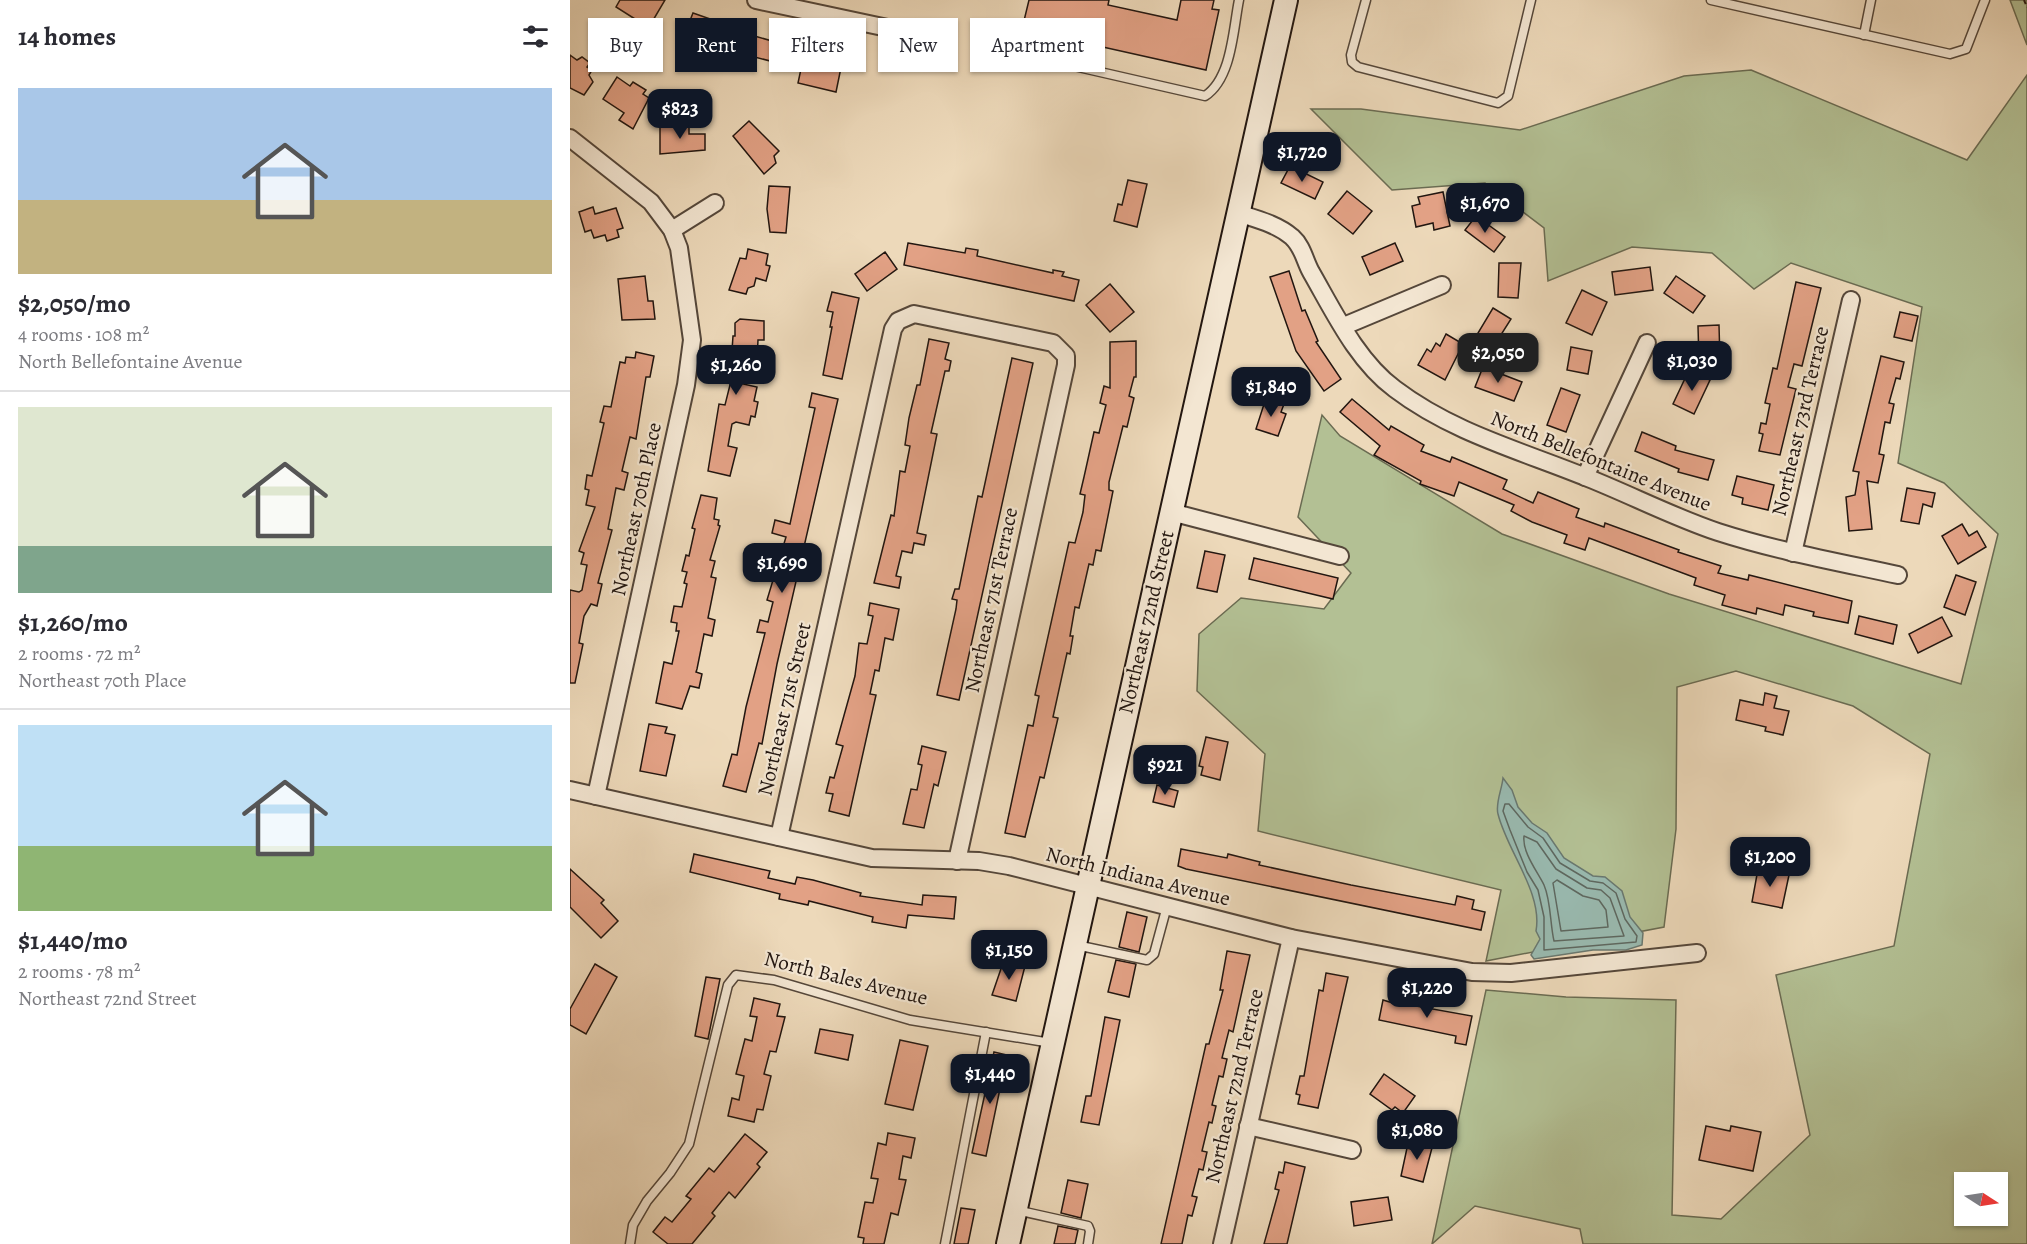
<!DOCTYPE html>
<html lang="en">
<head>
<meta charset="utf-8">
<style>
	:root { --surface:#fff; --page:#f7f7f7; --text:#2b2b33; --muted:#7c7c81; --line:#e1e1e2; --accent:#111827 }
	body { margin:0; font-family:Alegreya,serif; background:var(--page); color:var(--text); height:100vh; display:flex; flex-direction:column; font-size:22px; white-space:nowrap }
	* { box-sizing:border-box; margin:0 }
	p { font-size:20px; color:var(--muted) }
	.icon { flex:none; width:33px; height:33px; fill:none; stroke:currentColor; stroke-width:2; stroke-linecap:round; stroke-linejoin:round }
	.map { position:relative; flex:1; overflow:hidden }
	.side { display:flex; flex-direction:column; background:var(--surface); width:570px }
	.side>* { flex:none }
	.top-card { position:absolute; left:18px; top:18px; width:570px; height:54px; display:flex; gap:12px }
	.needle { width:39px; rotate:102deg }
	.buttons { position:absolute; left:1384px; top:1172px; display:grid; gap:12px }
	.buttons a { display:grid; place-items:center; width:54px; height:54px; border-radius:0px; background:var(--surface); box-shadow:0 2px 4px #0004; font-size:30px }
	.price { position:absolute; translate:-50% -51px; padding:0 14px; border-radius:12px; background:var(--accent); color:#fff; font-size:20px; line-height:39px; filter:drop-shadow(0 2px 3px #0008) }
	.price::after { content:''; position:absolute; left:50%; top:36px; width:18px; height:14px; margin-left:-9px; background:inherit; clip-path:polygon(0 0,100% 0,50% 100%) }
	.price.current { background:#222; color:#fff }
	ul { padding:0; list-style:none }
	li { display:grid; align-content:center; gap:12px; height:318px; padding:0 18px }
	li+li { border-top:2px solid var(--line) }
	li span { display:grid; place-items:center; height:186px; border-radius:0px; color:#555 }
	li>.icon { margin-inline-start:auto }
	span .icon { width:108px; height:108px; fill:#fffc; stroke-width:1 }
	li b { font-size:26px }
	h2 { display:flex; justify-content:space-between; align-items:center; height:72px; padding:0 18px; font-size:26px }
	.tag { padding:0 21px; border-radius:0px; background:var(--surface); box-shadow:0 2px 4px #0004; font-size:21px; line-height:54px }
	.tag.current { background:var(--accent); color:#fff }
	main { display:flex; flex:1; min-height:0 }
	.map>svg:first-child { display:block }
	.green { fill:#b3c094; stroke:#6a6b52; stroke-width:1.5; fill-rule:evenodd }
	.water { fill:#99bab0; stroke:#697870; stroke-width:1.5 }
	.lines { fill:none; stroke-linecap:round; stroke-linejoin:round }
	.shore { stroke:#5e6860; stroke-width:1.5 }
	.building { fill:#e2a185; stroke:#221610; stroke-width:1.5 }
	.service-casing { stroke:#55473a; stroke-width:11 }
	.minor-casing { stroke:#55473a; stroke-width:20 }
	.secondary-casing { stroke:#221610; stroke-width:26 }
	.path { stroke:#221610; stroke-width:2; stroke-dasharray:4.5 3; stroke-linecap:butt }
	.service { stroke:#f3e6d2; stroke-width:8 }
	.minor { stroke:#f3e6d2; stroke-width:16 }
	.secondary { stroke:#f3e6d2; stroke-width:22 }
	.labels { text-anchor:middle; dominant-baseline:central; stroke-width:4.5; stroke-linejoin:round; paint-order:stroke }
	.street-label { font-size:21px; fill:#221610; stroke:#f3e6d2 }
</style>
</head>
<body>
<main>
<section class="side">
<h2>14 homes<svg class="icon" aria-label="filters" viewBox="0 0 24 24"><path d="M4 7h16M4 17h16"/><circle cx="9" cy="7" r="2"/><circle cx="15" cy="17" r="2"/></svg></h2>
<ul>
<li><span style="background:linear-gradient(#a9c7e8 60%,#c2b280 0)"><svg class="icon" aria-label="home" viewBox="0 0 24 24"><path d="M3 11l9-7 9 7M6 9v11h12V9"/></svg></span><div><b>$2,050/mo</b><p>4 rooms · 108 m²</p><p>North Bellefontaine Avenue</p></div></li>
<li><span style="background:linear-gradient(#dfe7d0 75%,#7fa58c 0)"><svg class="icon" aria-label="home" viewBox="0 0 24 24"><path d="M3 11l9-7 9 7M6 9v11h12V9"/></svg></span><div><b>$1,260/mo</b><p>2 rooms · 72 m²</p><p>Northeast 70th Place</p></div></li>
<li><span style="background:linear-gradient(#bfe0f5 65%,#8fb573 0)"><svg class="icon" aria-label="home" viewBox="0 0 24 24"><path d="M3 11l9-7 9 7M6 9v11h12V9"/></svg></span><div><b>$1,440/mo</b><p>2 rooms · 78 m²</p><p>Northeast 72nd Street</p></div></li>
</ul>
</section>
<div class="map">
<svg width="1457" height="1244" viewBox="0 0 1457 1244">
	<rect width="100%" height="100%" fill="#edd9ba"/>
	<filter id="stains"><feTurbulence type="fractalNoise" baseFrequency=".00333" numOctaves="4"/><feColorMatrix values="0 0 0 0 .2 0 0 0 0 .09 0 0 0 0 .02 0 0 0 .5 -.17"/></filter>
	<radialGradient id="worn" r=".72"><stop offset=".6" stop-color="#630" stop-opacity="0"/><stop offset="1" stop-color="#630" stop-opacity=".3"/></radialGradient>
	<g class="green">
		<path d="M1440,0H1457V45Z"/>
		<path d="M1181,70L1397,160L1457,75V1244H1013L1010,1229L905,1206L862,1244L916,990L996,997L1106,1000L1102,1215L1151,1219L1240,1135L1206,975L1324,946L1360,754L1283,706L1166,671L1107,687L1106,829L1094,927L916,961L931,890L688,831L695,754L627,691L629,634L671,598L754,609L781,573L728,517L752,415L770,436L932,534L1099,594L1391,684L1428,534L1374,483L1328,463L1352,307L1221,263L1184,289L1142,253L1062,247L978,281L974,228L915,183L822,190L741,109H791L950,130L1114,76ZM1395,1182H1428V1215H1395Z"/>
	</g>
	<path class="water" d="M933,778L942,790L948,807L962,823L977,833L994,858L1023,876L1035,877L1052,891L1060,917L1073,933L1072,945L1056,950H1023L964,959L961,955L970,939L966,931C973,893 937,851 928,814C925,804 932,789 933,778Z"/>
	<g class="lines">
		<g class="shore">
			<path d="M935,804H939L958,827L973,838L990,863L1020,881L1033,883L1046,893L1055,919L1067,936L1066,942L974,950V917L968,890L957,872L940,830L933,811Z"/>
			<path d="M954,836L967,842L986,869L1017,888L1031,890L1040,898L1054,936L984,941C980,924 981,901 974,885C967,871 952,852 954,836Z"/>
			<path d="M987,880L1013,896L1029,900L1036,910L1038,927L991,931L983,883Z"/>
		</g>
	</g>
	<g class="building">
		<path d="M50,0H95L82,22L78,23L65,19L46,7Z"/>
		<path d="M459,0H539L538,5L607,20L611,0H644L642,9L649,10L636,70L452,29Z"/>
		<path d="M123,13L143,20L141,26L154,31L148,49L125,41L127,37L115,33Z"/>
		<path d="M181,35L216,45L215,52L256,61L258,50L274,53L266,92L228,83L231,69L177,55Z"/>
		<path d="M0,55L7,60L12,57L20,63L17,67L22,70L19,75L23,82L14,95L0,88Z"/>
		<path d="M47,77L60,86L63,82L76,90L73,94L79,98L63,129L49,120L54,113L33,99Z"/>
		<path d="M179,121L209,151L204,156L206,163L194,174L163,136Z"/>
		<path d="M90,125L119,127V134H135V150L90,154Z"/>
		<path d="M720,166L753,182L745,199L711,183Z"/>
		<path d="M558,180L577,184L567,227L544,221L548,204L552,205Z"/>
		<path d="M199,186L220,187L216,233L200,232L197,209Z"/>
		<path d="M777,191L802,211L783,234L758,214Z"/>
		<path d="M873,192L880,226L864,230L863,223L846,227L842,206L850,204L848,197Z"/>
		<path d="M23,207L25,214L46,208L53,228L47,230L49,237L37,241L35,235L24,238L21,230L15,232L9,212Z"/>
		<path d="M906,216L935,237L924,252L895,230Z"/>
		<path d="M338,243L395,253L396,248L408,250L407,256L483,273V270L494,272L492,276L509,280L504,301L334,265Z"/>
		<path d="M825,243L833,261L800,275L792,257Z"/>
		<path d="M178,249L198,254L196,265L200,266L196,281L186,278L184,286L178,288L176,294L159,290L170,258L176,259Z"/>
		<path d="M315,252L327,269L297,291L285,274Z"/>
		<path d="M929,263H951L948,298L928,297Z"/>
		<path d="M1080,267L1083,290L1045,295L1042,272Z"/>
		<path d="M719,271L732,311L735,310L748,341L746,342L771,379L754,391L726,351L700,277Z"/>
		<path d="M75,276L78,301H83L85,319L52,320L48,279Z"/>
		<path d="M1106,276L1135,296L1123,313L1094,293Z"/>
		<path d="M1226,282L1251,288L1232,366L1224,364L1218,387L1226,389L1210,455L1189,451L1193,434L1189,433L1191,423L1196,424L1200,404L1195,403L1203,368L1207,369Z"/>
		<path d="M540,284L564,312L540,332L516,305Z"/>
		<path d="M1012,290L1037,302L1022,335L996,323Z"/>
		<path d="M262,292L289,298L272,379L253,375L262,327H260L263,312L257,311Z"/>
		<path d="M923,308L941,319L922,349L905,338Z"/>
		<path d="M1330,312L1348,316L1342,341L1324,337Z"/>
		<path d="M170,319L194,321V340H188L187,360H174L173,384L187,387L184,401L188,402L185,417L181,416L179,425L166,422L162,424L158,446L167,448L160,476L138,471L149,404L155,405L165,365H161L163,336H165V323Z"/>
		<path d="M1149,325L1150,361L1129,362L1128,326Z"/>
		<path d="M876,334L893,344L875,380L848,365L857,349L861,352L866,343L870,346Z"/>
		<path d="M359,339L379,343L375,359L381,361L379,371H375L361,433L367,434L347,533L356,535L354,545L344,543L342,553L332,551L326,576L331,577L329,588L304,583L321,515L324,516L330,471L335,472L340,446L335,445L339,418L347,385H350Z"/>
		<path d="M566,341V377H564L559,396L564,398L557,427L553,426L539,482V490L543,491L531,551L526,550L523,565L519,564L509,608L505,607L500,636H503L500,654L497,653L483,717L488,718L474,778L470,777L455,837L435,833L458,725L463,726L469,696L465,695L499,542L505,543L513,512L515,495L510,494L514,477L524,432L529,433L536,405L530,403L534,386L540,388V342Z"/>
		<path d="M1001,347L1022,351L1018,374L997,370Z"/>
		<path d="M66,352L84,356L80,377H76L66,439L60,437L52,471L58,473L54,490L46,488L38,529L42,530L28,583L32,584L27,606L21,604L14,616L9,643L13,644L5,683H0V590L9,592L12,590L17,565L11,564L14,553L9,551L25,507L16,505L19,490L15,489L17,475L22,476L34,423L30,422L34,406L41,407L50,362L55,363L56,357L65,358Z"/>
		<path d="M1311,356L1334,362L1330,379L1326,378L1319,403L1324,404L1320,423L1315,422L1309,454L1314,455L1308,483L1297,481L1302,529L1279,531L1276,497L1285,495L1289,472L1283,471Z"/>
		<path d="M442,358L463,363L389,700L367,695L386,609L387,600L382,599L385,589H389L408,496L412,497Z"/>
		<path d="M913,367L952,382L944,401L905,387Z"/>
		<path d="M1119,370L1140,380L1124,414L1103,404Z"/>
		<path d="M991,388L1010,395L996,432L977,425Z"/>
		<path d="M242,393L268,399L207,664L192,744L189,743L176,792L153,786L162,754L167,755L176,707L195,633L187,632L190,620L198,622L203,602L197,600L216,537L202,533L205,520L220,524L245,408L239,407Z"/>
		<path d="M696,398L714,404L711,412L716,414L708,436L686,429Z"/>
		<path d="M782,399L819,430L821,426L854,445L851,451L880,462L882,457L937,480L933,489L963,503L968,492L1009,509L1006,517L1034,527L1035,523L1109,550L1108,552L1151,566L1148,573L1178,580L1179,575L1282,601L1278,623L1243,616L1244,612L1215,605L1213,615L1187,608L1186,614L1152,605L1155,595L1124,585L1126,578L1019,538L1015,550L994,543L997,535L962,522L941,511L944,505L889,482L884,496L850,484L851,481L804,455L810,446L770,412Z"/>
		<path d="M1072,432L1106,446L1105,450L1144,460L1138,480L1108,472L1109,469L1065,451Z"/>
		<path d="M1167,476L1204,485L1198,510L1172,504L1173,498L1162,495Z"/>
		<path d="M1337,488L1365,493L1362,507L1353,504L1349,524L1331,521Z"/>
		<path d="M131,495L147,498L144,519L149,520L148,525L150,526L140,560L145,561L141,577L146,578L138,618L145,620L142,636L134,634L127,669L126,672L132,674L129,688L120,686L112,709L86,703L94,662L102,664L109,631H106L107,623L101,622L104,606L112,607L117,584L114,583L117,572L112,571L116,555L119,556L125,529L122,528Z"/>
		<path d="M1392,524L1399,536L1407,531L1416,547L1388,564L1372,536Z"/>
		<path d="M635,551L655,555L647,592L627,588Z"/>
		<path d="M684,558L768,578L763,599L679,579Z"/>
		<path d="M1386,575L1406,582L1395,615L1374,607Z"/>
		<path d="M300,603L329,609L323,640L315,638L309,671L305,670L300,694L306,695L279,816L259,811L263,794L256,793L260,777L264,778L273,746L266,744L285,676L289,643L297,644L303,616L298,615Z"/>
		<path d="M1289,616L1327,625L1323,644L1285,634Z"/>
		<path d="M1372,617L1382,636L1348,653L1339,634Z"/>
		<path d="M1195,693L1207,696L1204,708L1219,711L1213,735L1195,731L1196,727L1166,720L1170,700L1193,705Z"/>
		<path d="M79,724L97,727L95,733L105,735L96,776L70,771Z"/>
		<path d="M636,737L658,742L650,780L631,775L633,767L629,766Z"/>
		<path d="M352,746L376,752L368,786L364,784L354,828L333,824L341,789L347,790L352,765L348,764Z"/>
		<path d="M587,785L608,791L604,807L583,802Z"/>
		<path d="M611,849L657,858L658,854L690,862L689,865L781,885L885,905L887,896L904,900L902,909L915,912L911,930L616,869L608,866Z"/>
		<path d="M124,854L200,871L198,878L225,884L227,877L243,880L291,893L290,896L352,905L353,895L386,897L384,919L338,915L336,928L302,922L303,917L239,901L238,905L209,899L210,894L120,872Z"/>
		<path d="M0,869L34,900L31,903L48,921L31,938L0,907Z"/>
		<path d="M1188,869L1219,875L1212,908L1182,902Z"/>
		<path d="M557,912L577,917L569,952L549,947Z"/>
		<path d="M657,951L680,955L663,1032L659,1030L652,1058L657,1059L653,1077L649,1076L642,1105L646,1106L642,1123L639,1122L632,1151L637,1152L633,1170L629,1169L622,1196L627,1197L622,1216L618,1215L612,1244H591L636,1044H639L653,990H650Z"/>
		<path d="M434,960L455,966L446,1001L422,995Z"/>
		<path d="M546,960L566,964L559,997L538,992Z"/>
		<path d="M25,964L47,977L16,1034L0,1025V1009Z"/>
		<path d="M756,973L778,977L748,1108L728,1104L730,1095L726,1094L730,1076H734L749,990L753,991Z"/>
		<path d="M136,977L150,979L138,1039L125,1036Z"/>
		<path d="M824,997L841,1000L840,1005L902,1016L896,1045L885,1043L886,1036L809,1020L813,1000L823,1003Z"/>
		<path d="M184,998L210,1004L207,1016L215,1017L206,1052L200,1051L194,1074L201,1076L193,1110L187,1109L184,1122L158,1116L162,1098L169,1100L174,1076L166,1074L175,1039L182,1041L187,1017L180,1016Z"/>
		<path d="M535,1017L550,1020L529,1125L511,1122L516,1096H521Z"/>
		<path d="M250,1029L283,1035L278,1060L245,1053Z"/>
		<path d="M330,1040L358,1046L343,1110L315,1104Z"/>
		<path d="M424,1052L437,1055L416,1156L402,1153Z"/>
		<path d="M814,1074L845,1096L833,1113L825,1107L822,1110L800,1094Z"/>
		<path d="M1136,1126L1160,1131L1161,1126L1191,1132L1183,1171L1129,1160Z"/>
		<path d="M318,1133L345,1138L341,1158L333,1156L329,1179L336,1180L328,1215L321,1213L314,1244H293L294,1238L288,1237L295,1202L303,1203L308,1179L301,1178L308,1143L316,1145Z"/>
		<path d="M175,1134L197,1152L187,1164L190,1167L165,1198L159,1192L142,1213L145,1216L122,1244H98L83,1232L95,1217L102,1222L121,1199L116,1196L139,1168L144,1172Z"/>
		<path d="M843,1139L863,1144L853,1182L831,1176L837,1148L841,1149Z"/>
		<path d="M715,1162L735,1167L717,1244H694L709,1190L705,1189L709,1172L713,1173Z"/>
		<path d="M498,1180L518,1184L511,1218L491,1213Z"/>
		<path d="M818,1197L822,1220L784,1226L781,1202Z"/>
		<path d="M391,1208L405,1210L398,1244H384Z"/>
		<path d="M488,1226L508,1230L505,1244H484Z"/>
	</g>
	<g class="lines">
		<g class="service-casing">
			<g id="service">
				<path d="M796,0L781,55L782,62L788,67L928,103L938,96L961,0"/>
				<path d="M1141,0L1380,54L1396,49L1415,0"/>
				<path d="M1294,35L1301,0"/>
				<path d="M482,61L635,96C662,78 663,30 669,0"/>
				<path d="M506,945L577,960L584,954L597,906"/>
				<path d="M446,1210L518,1226L520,1231L518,1244"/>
				<path d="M60,1244L63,1225L77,1201L100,1173L119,1144L158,985L166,975L204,980L340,1020L481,1043"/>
				<path d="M375,1244L416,1032"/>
			</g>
		</g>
		<g class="minor-casing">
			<g id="minor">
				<path d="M186,0L327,30"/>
				<path d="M0,138L81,202L102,230L109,248L122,340L116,385L26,796"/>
				<path d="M668,213C686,219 707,224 722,237C733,247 734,259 741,272C764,312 787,361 825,389C883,433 952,451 1018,478C1061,495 1103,517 1148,532C1207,551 1268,562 1328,575"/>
				<path d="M102,230L145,203"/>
				<path d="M774,326L872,285"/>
				<path d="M1015,477L1077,343"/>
				<path d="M601,512L770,556"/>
				<path d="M1223,553L1281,300"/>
				<path d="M0,790L302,858L409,861L439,866L721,938L902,972L941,973L1127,953"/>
				<path d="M209,837L323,329L328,321L344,314L483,343L496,356V365L387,861"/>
				<path d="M678,1126L782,1150"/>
				<path d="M652,1244L721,938"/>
			</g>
		</g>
		<g class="secondary-casing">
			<path id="secondary" d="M438,1244L716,0"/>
		</g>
		<path class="path" d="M1454,0L1457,7"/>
		<use href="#service" class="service"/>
		<use href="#minor" class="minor"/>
		<use href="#secondary" class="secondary"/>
	</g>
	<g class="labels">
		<g class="street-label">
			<text transform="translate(1230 421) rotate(-77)">Northeast 73rd Terrace</text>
			<text transform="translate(1031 461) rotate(22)">North Bellefontaine Avenue</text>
			<text transform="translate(66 509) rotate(-78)">Northeast 70th Place</text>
			<text transform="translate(421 600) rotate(-78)">Northeast 71st Terrace</text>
			<text transform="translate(576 622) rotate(-77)">Northeast 72nd Street</text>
			<text transform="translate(214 709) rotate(-77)">Northeast 71st Street</text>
			<text transform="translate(568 876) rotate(14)">North Indiana Avenue</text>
			<text transform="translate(276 978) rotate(14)">North Bales Avenue</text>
			<text transform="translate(664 1086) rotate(-77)">Northeast 72nd Terrace</text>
		</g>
	</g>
	<rect width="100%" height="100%" filter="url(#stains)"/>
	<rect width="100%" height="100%" fill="url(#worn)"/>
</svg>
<div class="buttons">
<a><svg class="needle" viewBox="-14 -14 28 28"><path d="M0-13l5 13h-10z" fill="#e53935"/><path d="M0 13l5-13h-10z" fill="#7c7c81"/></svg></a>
</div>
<b class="price" style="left:110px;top:140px">$823</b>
<b class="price" style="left:732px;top:183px">$1,720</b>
<b class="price" style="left:915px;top:234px">$1,670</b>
<b class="price current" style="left:928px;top:384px">$2,050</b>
<b class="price" style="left:1122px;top:392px">$1,030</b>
<b class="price" style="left:166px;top:396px">$1,260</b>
<b class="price" style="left:701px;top:418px">$1,840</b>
<b class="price" style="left:212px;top:594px">$1,690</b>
<b class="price" style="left:595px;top:796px">$921</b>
<b class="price" style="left:1200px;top:888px">$1,200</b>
<b class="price" style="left:439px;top:981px">$1,150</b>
<b class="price" style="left:857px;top:1019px">$1,220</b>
<b class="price" style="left:420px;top:1105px">$1,440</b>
<b class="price" style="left:847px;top:1161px">$1,080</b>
<div class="top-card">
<a class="tag">Buy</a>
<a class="tag current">Rent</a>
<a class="tag">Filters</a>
<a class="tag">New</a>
<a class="tag">Apartment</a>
</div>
</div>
</main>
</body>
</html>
